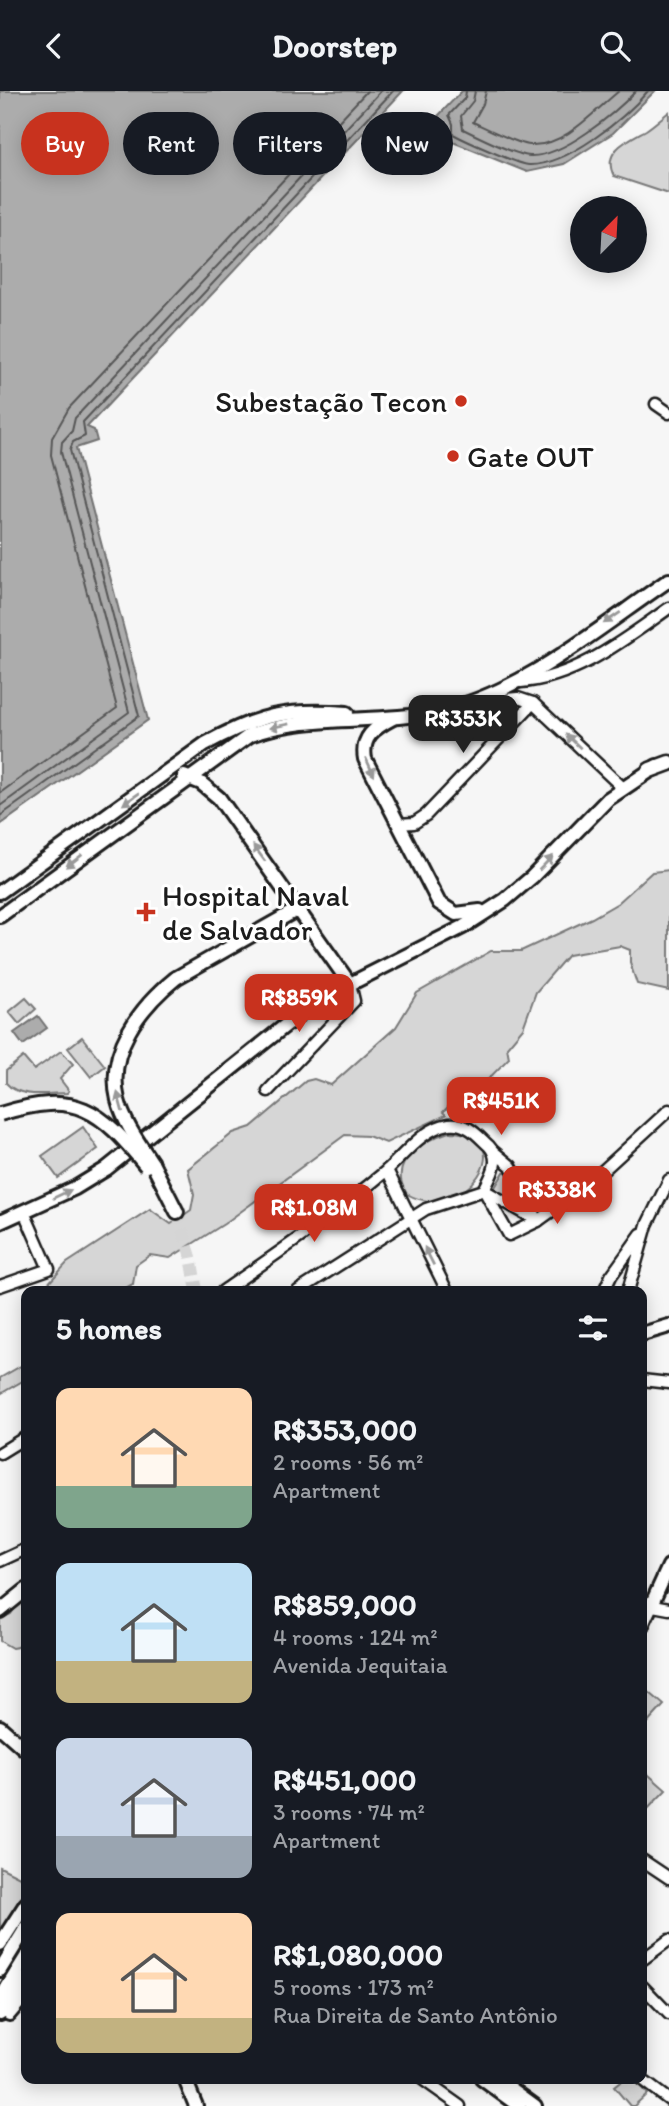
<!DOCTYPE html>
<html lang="en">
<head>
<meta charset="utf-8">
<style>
	:root { --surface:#171b24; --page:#20242c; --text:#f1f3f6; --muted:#9ea1a6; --accent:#c8321e }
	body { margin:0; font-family:Itim,sans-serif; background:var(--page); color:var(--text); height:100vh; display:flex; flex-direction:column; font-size:26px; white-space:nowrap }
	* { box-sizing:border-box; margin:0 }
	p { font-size:23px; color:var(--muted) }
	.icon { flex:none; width:38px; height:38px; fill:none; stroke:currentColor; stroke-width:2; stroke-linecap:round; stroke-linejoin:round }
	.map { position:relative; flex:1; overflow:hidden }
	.details { position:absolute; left:21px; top:1195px; width:626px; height:798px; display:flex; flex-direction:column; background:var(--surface); border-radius:14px; box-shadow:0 4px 18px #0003 }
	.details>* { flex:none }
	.banner { position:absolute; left:21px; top:21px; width:628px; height:63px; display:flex; gap:14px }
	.needle { width:46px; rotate:24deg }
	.fabs { position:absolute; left:570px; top:105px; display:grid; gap:14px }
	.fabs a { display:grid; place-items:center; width:77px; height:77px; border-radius:50%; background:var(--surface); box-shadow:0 4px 18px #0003; font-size:35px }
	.price { position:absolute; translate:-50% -60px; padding:0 16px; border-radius:14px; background:var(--accent); color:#fff; font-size:23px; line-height:46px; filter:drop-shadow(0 2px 4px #0008) }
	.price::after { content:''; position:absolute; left:50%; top:42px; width:21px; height:16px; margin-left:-10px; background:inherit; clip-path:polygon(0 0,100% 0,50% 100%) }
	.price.current { background:#222; color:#fff }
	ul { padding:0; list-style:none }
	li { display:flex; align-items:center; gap:21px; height:175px; padding:0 35px }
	li span { display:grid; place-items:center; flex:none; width:196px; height:140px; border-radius:14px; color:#555 }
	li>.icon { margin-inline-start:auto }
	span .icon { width:84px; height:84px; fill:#fffc; stroke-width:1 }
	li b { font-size:30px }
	h2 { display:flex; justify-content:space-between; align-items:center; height:84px; padding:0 35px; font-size:30px }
	.pill { padding:0 24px; border-radius:32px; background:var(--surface); box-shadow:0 4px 18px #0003; font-size:24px; line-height:63px }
	.pill.current { background:var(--accent); color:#fff }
	header { display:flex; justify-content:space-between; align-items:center; height:91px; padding:0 35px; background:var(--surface); font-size:32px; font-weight:700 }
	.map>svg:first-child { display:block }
	.green { fill:#d6d6d6; stroke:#797979; stroke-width:2 }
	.water { fill:#acacac; stroke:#727272; stroke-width:2 }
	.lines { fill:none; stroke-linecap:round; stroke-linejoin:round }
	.shore { stroke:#565656; stroke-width:2 }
	.major-tunnel { stroke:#d5d5d5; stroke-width:12; stroke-dasharray:12 6; stroke-linecap:butt }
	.minor-casing { stroke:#1c1c1c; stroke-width:15 }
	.major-casing { stroke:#1c1c1c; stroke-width:18 }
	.highway-casing { stroke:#1c1c1c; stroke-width:19 }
	.minor { stroke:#fff; stroke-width:10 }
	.major { stroke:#fff; stroke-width:12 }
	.highway { stroke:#fff; stroke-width:14 }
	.major-bridge-casing { stroke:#1c1c1c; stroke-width:18; stroke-linecap:butt }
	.major-bridge { stroke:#fff; stroke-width:12 }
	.oneway { fill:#999 }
	.poi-dot { fill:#c8321e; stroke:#fff; stroke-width:2.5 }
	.labels { text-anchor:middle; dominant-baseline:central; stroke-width:6; stroke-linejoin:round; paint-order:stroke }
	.poi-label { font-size:30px; fill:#1c1c1c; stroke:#fff; text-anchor:start }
</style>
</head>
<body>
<header><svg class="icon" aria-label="back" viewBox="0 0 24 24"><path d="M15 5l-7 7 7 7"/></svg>Doorstep<svg class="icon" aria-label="search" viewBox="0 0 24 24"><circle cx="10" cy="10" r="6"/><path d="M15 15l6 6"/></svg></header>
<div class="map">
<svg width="669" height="2015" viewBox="0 0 669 2015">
	<rect width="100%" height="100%" fill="#f6f6f6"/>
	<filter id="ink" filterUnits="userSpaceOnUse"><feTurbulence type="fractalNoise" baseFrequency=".0143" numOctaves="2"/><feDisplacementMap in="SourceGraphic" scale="14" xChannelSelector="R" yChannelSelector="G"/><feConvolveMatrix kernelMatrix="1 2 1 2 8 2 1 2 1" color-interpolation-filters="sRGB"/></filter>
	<g filter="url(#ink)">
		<g class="green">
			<path d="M669,21V103L614,85C601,60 628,49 646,39C654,34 661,27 669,21Z"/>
			<path d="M669,779V900L637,893L630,872V859L620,855L568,864L536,901L523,937L507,956L509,967L462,1015L455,1009L443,1021L446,1024L386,1052L368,1045L345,1044L224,1133L170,1167L150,1164L136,1174L133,1193L120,1200H45V1196L67,1172L150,1118L171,1133L191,1119L194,1103L188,1078L233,1042L251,1036L306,990L314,988L331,994L396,936L417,902L491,860H521L592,827L618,812L652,781Z"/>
			<path d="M26,907L36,918L19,933L9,921Z"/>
			<path d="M82,946L105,975L91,986L68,957Z"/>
			<path d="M61,960L73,973L60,988L69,1000L67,1002C48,1002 20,1008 6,992V980L23,966L34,979Z"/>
			<path d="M83,1036L98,1058L58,1087L42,1065Z"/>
			<path d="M449,1041C525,1042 465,1136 407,1103C386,1072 423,1049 449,1041Z"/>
			<path d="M504,1081H508L523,1111L521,1114L494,1098Z"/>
			<path d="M26,1272V1288L0,1303V1287Z"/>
			<path d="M20,1509H26V1544L17,1556L12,1557L0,1550V1528L11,1523Z"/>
			<path d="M642,1595L664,1614L645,1635L642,1632Z"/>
			<path d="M642,1678L666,1699L642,1724Z"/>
			<path d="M0,1776L26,1789V1803L0,1843Z"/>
			<path d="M624,1988H634L647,2003L634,2015H630L614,1996Z"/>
		</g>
		<g class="water">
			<path d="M0,0H403L87,336L94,339L97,350L76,357L148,629L0,734Z"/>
			<path d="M462,0H655L613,42L564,73L527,81L438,45L447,35L438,25Z"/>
			<path d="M38,925L47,937L23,954L14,942Z"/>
		</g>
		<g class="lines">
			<g class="shore">
				<path d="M466,0L465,7L449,24L453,33V43C466,50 517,73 529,74C567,75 625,27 648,0"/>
				<path d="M475,0L473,10L461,25L463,38C477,45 515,64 530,65C563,66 614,23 636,0"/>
				<path d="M486,0L483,13L473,31C486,37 517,53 530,54C565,56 595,19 619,0"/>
				<path d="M0,702L117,617L51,364L52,347L69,317L367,0"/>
				<path d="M0,715L129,621L61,361L62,351L72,340L75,327L381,0"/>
				<path d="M0,725L139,625L70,359L73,351L85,345L83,331L393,0"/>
			</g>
			<path class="major-tunnel" d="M177,1121L191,1166L197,1200"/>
			<g class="minor-casing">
				<g id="minor">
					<path d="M656,313L669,322"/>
					<path d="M521,591C576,587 625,548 669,517"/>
					<path d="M483,610L518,607L533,612L623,697"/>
					<path d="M399,733L414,732L426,724L533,612"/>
					<path d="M268,1000L354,910L350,893"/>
					<path d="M387,1079L447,1200"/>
					<path d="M484,1099L538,1130L584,1097L669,1019"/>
					<path d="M485,1101L509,1144L538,1130L511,1075L493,1060"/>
					<path d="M0,1195L49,1178L24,1121"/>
					<path d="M223,1200C278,1162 335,1123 386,1080C404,1064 423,1037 449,1033C467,1031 477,1044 489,1055C502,1069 491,1085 484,1099L426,1118L298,1200"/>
					<path d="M604,1200L611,1185L641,1143"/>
					<path d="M628,1200L647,1134L669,1089"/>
					<path d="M642,1289L669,1292"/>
					<path d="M0,1362L26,1346"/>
					<path d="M0,1470L26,1458"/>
					<path d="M642,1513L669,1518"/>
					<path d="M642,1769L669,1787"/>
					<path d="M642,1869L669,1849"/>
					<path d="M642,1895L669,1923"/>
					<path d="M422,1988L460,2015"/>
					<path d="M641,1988L669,2009"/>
				</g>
			</g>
			<g class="major-casing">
				<g id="major">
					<path d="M393,627C374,637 361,646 365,668L439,812L456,823L480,820"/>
					<path d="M184,685L201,692L219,707L350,893"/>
					<path d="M0,801L205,653C257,624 288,617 347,622"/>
					<path d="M0,825L250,644C311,622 377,634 440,620C521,603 601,535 669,489"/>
					<path d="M176,887L298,818"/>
					<path d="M152,1072L177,1121"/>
					<path d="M0,1131L75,1097L106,1078L301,922L350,893L463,836L505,809L532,786L608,708L657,675"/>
					<path d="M642,1243L669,1235"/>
					<path d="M0,1520L26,1499"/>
					<path d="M642,1534L669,1475"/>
					<path d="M0,1636L26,1659"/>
					<path d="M0,1853L26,1813"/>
					<path d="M0,1879L26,1837"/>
					<path d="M0,1908L26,1866"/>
					<path d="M0,1923L26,1887"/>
					<path d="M9,1923L26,1903"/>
					<path d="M185,1988L196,2015"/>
					<path d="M482,1988L519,2015"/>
					<path d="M498,1988L535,2015"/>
				</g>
			</g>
			<g class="highway-casing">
				<path id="highway" d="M650,679L669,672"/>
			</g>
			<use href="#minor" class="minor"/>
			<use href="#major" class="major"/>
			<use href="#highway" class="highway"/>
			<g class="major-bridge-casing">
				<g id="major-bridge">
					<path d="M0,1023C77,999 99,1018 146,1075"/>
					<path d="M152,1072C139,1052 124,1032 118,1009C106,960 140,916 176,887"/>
				</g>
			</g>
			<use href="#major-bridge" class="major-bridge"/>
		</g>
		<defs><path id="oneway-solid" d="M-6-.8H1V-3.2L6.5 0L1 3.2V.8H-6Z" transform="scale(1.75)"/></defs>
		<g class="oneway">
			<use href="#oneway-solid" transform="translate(612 527) rotate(146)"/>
			<use href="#oneway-solid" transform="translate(279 635) rotate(168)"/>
			<use href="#oneway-solid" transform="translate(573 650) rotate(-137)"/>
			<use href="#oneway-solid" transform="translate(370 676) rotate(65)"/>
			<use href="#oneway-solid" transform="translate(131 708) rotate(145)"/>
			<use href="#oneway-solid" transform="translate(259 762) rotate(-126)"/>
			<use href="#oneway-solid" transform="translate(74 770) rotate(143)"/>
			<use href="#oneway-solid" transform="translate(546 772) rotate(-46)"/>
			<use href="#oneway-solid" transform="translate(120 1011) rotate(-105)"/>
			<use href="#oneway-solid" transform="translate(62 1103) rotate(-25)"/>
			<use href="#oneway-solid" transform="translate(429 1165) rotate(-117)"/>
		</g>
	</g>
	<g class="poi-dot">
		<circle cx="461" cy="310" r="7"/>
		<circle cx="453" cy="365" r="7"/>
		<path d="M142.5 810.5h7v7h7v7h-7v7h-7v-7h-7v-7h7z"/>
	</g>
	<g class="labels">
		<g class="poi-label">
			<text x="447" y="310" text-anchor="end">Subestação Tecon</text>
			<text x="467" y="365">Gate OUT</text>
			<text x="162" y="804">Hospital Naval<tspan x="162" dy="34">de Salvador</tspan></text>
		</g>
	</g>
</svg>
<div class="fabs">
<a><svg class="needle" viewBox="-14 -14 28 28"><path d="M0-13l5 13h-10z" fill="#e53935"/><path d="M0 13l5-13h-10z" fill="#9ea1a6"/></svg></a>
</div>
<b class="price current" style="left:463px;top:664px">R$353K</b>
<b class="price" style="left:299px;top:943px">R$859K</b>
<b class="price" style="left:501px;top:1046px">R$451K</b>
<b class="price" style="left:557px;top:1135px">R$338K</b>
<b class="price" style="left:314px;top:1153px">R$1.08M</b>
<div class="banner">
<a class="pill current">Buy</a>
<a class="pill">Rent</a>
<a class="pill">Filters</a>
<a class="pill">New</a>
</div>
<section class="details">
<h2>5 homes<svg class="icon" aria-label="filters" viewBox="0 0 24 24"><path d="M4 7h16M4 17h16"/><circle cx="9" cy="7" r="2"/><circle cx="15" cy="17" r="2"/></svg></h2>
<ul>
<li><span style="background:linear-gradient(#ffd9b3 70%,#7fa58c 0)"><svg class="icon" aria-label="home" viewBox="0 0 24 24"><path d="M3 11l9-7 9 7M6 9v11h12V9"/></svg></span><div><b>R$353,000</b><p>2 rooms · 56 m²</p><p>Apartment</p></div></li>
<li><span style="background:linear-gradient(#bfe0f5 70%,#c2b280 0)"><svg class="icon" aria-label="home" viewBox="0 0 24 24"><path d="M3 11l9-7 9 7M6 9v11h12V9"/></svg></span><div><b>R$859,000</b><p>4 rooms · 124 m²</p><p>Avenida Jequitaia</p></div></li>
<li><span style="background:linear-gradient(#c9d6e8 70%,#9aa5b1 0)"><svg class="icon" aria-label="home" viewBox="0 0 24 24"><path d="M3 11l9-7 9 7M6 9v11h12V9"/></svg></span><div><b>R$451,000</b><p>3 rooms · 74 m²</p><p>Apartment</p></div></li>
<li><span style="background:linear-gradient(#ffd9b3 75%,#c2b280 0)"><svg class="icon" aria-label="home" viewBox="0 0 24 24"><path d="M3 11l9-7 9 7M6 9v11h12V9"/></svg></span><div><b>R$1,080,000</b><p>5 rooms · 173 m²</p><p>Rua Direita de Santo Antônio</p></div></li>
</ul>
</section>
</div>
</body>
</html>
